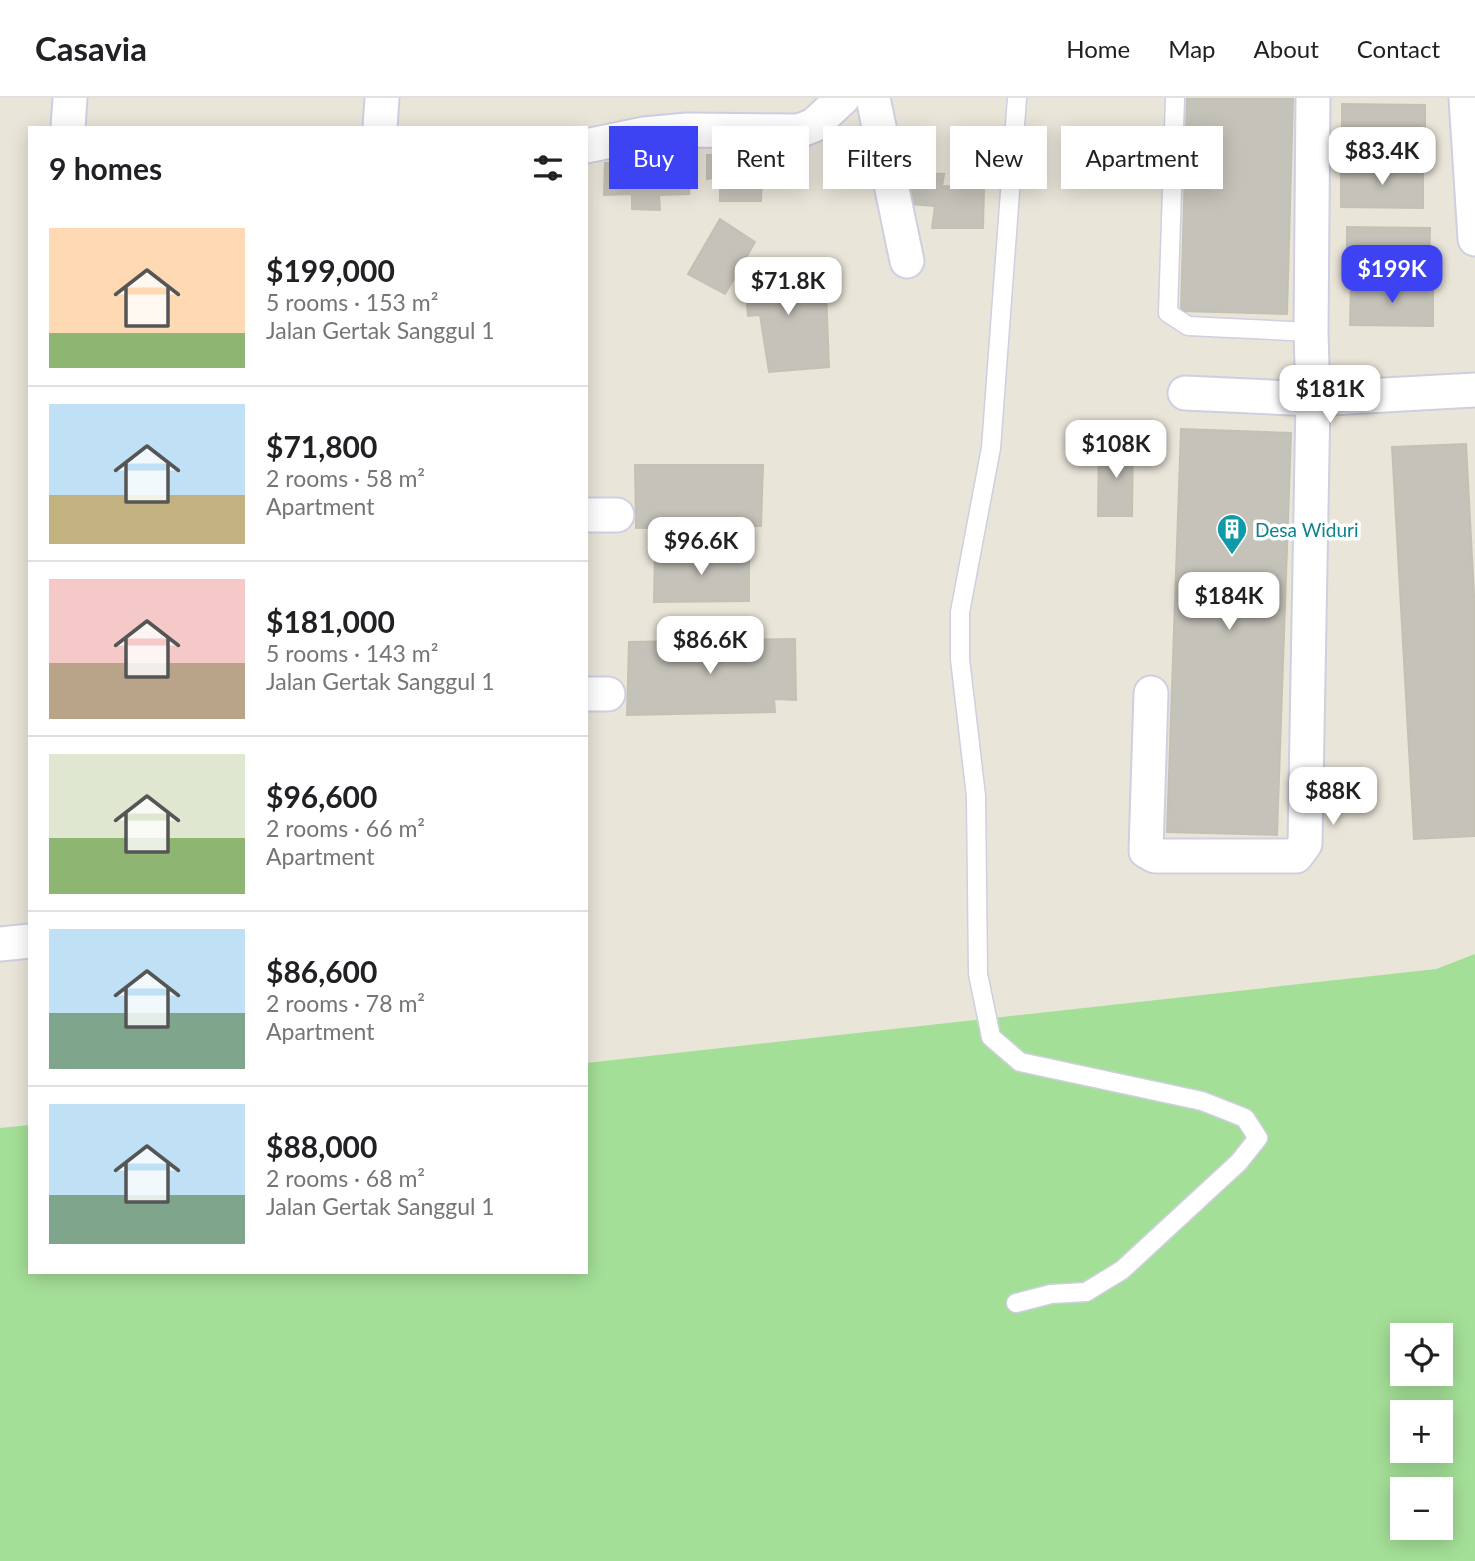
<!DOCTYPE html>
<html lang="en">
<head>
<meta charset="utf-8">
<style>
	:root { --surface:#fff; --page:#f2f2f2; --text:#202124; --muted:#757577; --line:#e0e0e0; --accent:#3d42f3 }
	body { margin:0; font-family:Lato,sans-serif; background:var(--page); color:var(--text); height:100vh; display:flex; flex-direction:column; font-size:26px; white-space:nowrap }
	* { box-sizing:border-box; margin:0 }
	p { font-size:23px; color:var(--muted) }
	.icon { flex:none; width:38px; height:38px; fill:none; stroke:currentColor; stroke-width:2; stroke-linecap:round; stroke-linejoin:round }
	.map { position:relative; flex:1; overflow:hidden }
	.details { position:absolute; left:28px; top:28px; width:560px; height:1148px; display:flex; flex-direction:column; background:var(--surface); border-radius:0px; box-shadow:0 4px 18px #0003 }
	.details>* { flex:none }
	.guide { position:absolute; left:609px; top:28px; width:665px; height:63px; display:flex; gap:14px }
	.buttons { position:absolute; left:1390px; top:1225px; display:grid; gap:14px }
	.buttons a { display:grid; place-items:center; width:63px; height:63px; border-radius:0px; background:var(--surface); box-shadow:0 4px 18px #0003; font-size:35px }
	.price { position:absolute; translate:-50% -60px; padding:0 16px; border-radius:14px; background:#fff; color:#222; font-size:23px; line-height:46px; filter:drop-shadow(0 2px 4px #0008) }
	.price::after { content:''; position:absolute; left:50%; top:42px; width:21px; height:16px; margin-left:-10px; background:inherit; clip-path:polygon(0 0,100% 0,50% 100%) }
	.price.on { background:var(--accent); color:#fff }
	ul { padding:0; list-style:none }
	li { display:flex; align-items:center; gap:21px; height:175px; padding:0 21px }
	li+li { border-top:2px solid var(--line) }
	li span { display:grid; place-items:center; flex:none; width:196px; height:140px; border-radius:0px; color:#555 }
	li>.icon { margin-inline-start:auto }
	span .icon { width:84px; height:84px; fill:#fffc; stroke-width:1 }
	li b { font-size:30px }
	h2 { display:flex; justify-content:space-between; align-items:center; height:84px; padding:0 21px; font-size:30px }
	.tag { padding:0 24px; border-radius:0px; background:var(--surface); box-shadow:0 4px 18px #0003; font-size:24px; line-height:63px }
	.tag.on { background:var(--accent); color:#fff }
	header { display:flex; align-items:center; gap:42px; box-sizing:border-box; height:98px; padding:0 35px; background:var(--surface); border-bottom:2px solid var(--line) }
	header strong { font-size:33px }
	nav { display:flex; gap:38px; margin-inline-start:auto; font-size:24px }
	.map>svg:first-child { display:block }
	.green { fill:#a4df97; fill-rule:evenodd }
	.building { fill:#c5c2b9; stroke:#c4c1b3; stroke-width:2 }
	.lines { fill:none; stroke-linecap:round; stroke-linejoin:round }
	.service-casing { stroke:#cecfe0; stroke-width:21 }
	.minor-casing { stroke:#cecfe0; stroke-width:37 }
	.service { stroke:#fff; stroke-width:18 }
	.minor { stroke:#fff; stroke-width:33 }
	.labels { text-anchor:middle; dominant-baseline:central; stroke-width:7; stroke-linejoin:round; paint-order:stroke }
	.culture-label { font-size:19px; fill:#0d838f; stroke:#fff; text-anchor:start }
</style>
</head>
<body>
<header>
<strong>Casavia</strong>
<nav><a>Home</a><a>Map</a><a>About</a><a>Contact</a></nav>
</header>
<div class="map">
<svg width="1475" height="1463" viewBox="0 0 1475 1463">
	<rect width="100%" height="100%" fill="#eae5d9"/>
	<path class="green" d="M1475,856V1463H0V1030L30,1027V1174H586V965L1436,871ZM1402,1237H1440V1276H1402ZM1402,1314H1440V1353H1402ZM1402,1391H1440V1430H1402Z"/>
	<g class="building">
		<path d="M1187,0H1293L1287,216L1181,213Z"/>
		<path d="M1342,6L1425,7V48L1342,47Z"/>
		<path d="M763,56L761,103H720V79L707,81V57Z"/>
		<path d="M692,63L689,96L659,97L660,112L632,111V96L604,97L605,65Z"/>
		<path d="M1341,67L1423,68V110L1341,109Z"/>
		<path d="M912,75L944,76L942,88L984,90L983,130H932L935,108L911,106Z"/>
		<path d="M720,121L755,144L725,196L688,176Z"/>
		<path d="M1347,129L1430,130L1429,172L1347,171Z"/>
		<path d="M793,162L795,195L826,193L829,269L769,274L760,217L748,218L744,165Z"/>
		<path d="M1351,186L1433,187V228L1350,227Z"/>
		<path d="M1181,331L1291,335L1277,737L1167,734Z"/>
		<path d="M1099,346H1133L1132,418H1098Z"/>
		<path d="M1466,346L1475,516V738L1414,741L1392,349Z"/>
		<path d="M635,367H763L761,428L636,430Z"/>
		<path d="M655,453L749,454V503L654,504Z"/>
		<path d="M795,541L796,602L774,601L775,614L627,617L629,544Z"/>
	</g>
	<g class="lines">
		<g class="service-casing">
			<g id="service">
				<path d="M1175,0L1168,215L1188,228L1311,234"/>
				<path d="M1016,1205L1051,1196L1086,1194L1122,1172L1239,1064L1258,1040L1245,1020L1202,1003L1020,964L991,939L978,876L976,698L960,561V514L991,350L1017,0"/>
			</g>
		</g>
		<g class="minor-casing">
			<g id="minor">
				<path d="M873,0L907,163"/>
				<path d="M1466,0L1475,141"/>
				<path d="M68,30L70,0"/>
				<path d="M380,30L382,0"/>
				<path d="M586,48L644,36L687,32L799,33L814,27L843,0"/>
				<path d="M1185,295L1313,301L1475,292"/>
				<path d="M586,417H617"/>
				<path d="M1151,595L1146,753L1155,758H1296L1305,746L1313,301L1311,234L1313,0"/>
				<path d="M586,596H608"/>
				<path d="M0,846L30,843"/>
			</g>
		</g>
		<use href="#service" class="service"/>
		<use href="#minor" class="minor"/>
	</g>
	<defs>
		<g id="building-pin" transform="scale(1.575)"><path d="M0 17L-7.5 6A9.5 9.5 0 1 1 7.5 6Z" fill="#0f9aa8" stroke="#fff"/><path d="M-4-6H4V6H1V3H-1V6H-4ZM-2.5-4.3h1.7v1.8h-1.7ZM.8-4.3h1.7v1.8H.8ZM-2.5-1h1.7V.8h-1.7ZM.8-1h1.7V.8H.8Z" fill="#fff"/></g>
	</defs>
	<g fill-rule="evenodd">
		<use href="#building-pin" x="1232" y="431"/>
	</g>
	<g class="labels">
		<g class="culture-label">
			<text x="1255" y="431">Desa Widuri</text>
		</g>
	</g>
</svg>
<div class="buttons">
<a><svg class="icon" aria-label="locate" viewBox="0 0 24 24"><circle cx="12" cy="12" r="6"/><path d="M12 2v4M12 18v4M2 12h4M18 12h4"/></svg></a>
<a>+</a>
<a>−</a>
</div>
<b class="price" style="left:1382px;top:89px">$83.4K</b>
<b class="price on" style="left:1392px;top:207px">$199K</b>
<b class="price" style="left:788px;top:219px">$71.8K</b>
<b class="price" style="left:1330px;top:327px">$181K</b>
<b class="price" style="left:1116px;top:382px">$108K</b>
<b class="price" style="left:701px;top:479px">$96.6K</b>
<b class="price" style="left:1229px;top:534px">$184K</b>
<b class="price" style="left:710px;top:578px">$86.6K</b>
<b class="price" style="left:1333px;top:729px">$88K</b>
<div class="guide">
<a class="tag on">Buy</a>
<a class="tag">Rent</a>
<a class="tag">Filters</a>
<a class="tag">New</a>
<a class="tag">Apartment</a>
</div>
<section class="details">
<h2>9 homes<svg class="icon" aria-label="filters" viewBox="0 0 24 24"><path d="M4 7h16M4 17h16"/><circle cx="9" cy="7" r="2"/><circle cx="15" cy="17" r="2"/></svg></h2>
<ul>
<li><span style="background:linear-gradient(#ffd9b3 75%,#8fb573 0)"><svg class="icon" aria-label="home" viewBox="0 0 24 24"><path d="M3 11l9-7 9 7M6 9v11h12V9"/></svg></span><div><b>$199,000</b><p>5 rooms · 153 m²</p><p>Jalan Gertak Sanggul 1</p></div></li>
<li><span style="background:linear-gradient(#bfe0f5 65%,#c2b280 0)"><svg class="icon" aria-label="home" viewBox="0 0 24 24"><path d="M3 11l9-7 9 7M6 9v11h12V9"/></svg></span><div><b>$71,800</b><p>2 rooms · 58 m²</p><p>Apartment</p></div></li>
<li><span style="background:linear-gradient(#f6c9c9 60%,#b9a48a 0)"><svg class="icon" aria-label="home" viewBox="0 0 24 24"><path d="M3 11l9-7 9 7M6 9v11h12V9"/></svg></span><div><b>$181,000</b><p>5 rooms · 143 m²</p><p>Jalan Gertak Sanggul 1</p></div></li>
<li><span style="background:linear-gradient(#dfe7d0 60%,#8fb573 0)"><svg class="icon" aria-label="home" viewBox="0 0 24 24"><path d="M3 11l9-7 9 7M6 9v11h12V9"/></svg></span><div><b>$96,600</b><p>2 rooms · 66 m²</p><p>Apartment</p></div></li>
<li><span style="background:linear-gradient(#bfe0f5 60%,#7fa58c 0)"><svg class="icon" aria-label="home" viewBox="0 0 24 24"><path d="M3 11l9-7 9 7M6 9v11h12V9"/></svg></span><div><b>$86,600</b><p>2 rooms · 78 m²</p><p>Apartment</p></div></li>
<li><span style="background:linear-gradient(#bfe0f5 65%,#7fa58c 0)"><svg class="icon" aria-label="home" viewBox="0 0 24 24"><path d="M3 11l9-7 9 7M6 9v11h12V9"/></svg></span><div><b>$88,000</b><p>2 rooms · 68 m²</p><p>Jalan Gertak Sanggul 1</p></div></li>
</ul>
</section>
</div>
</body>
</html>
